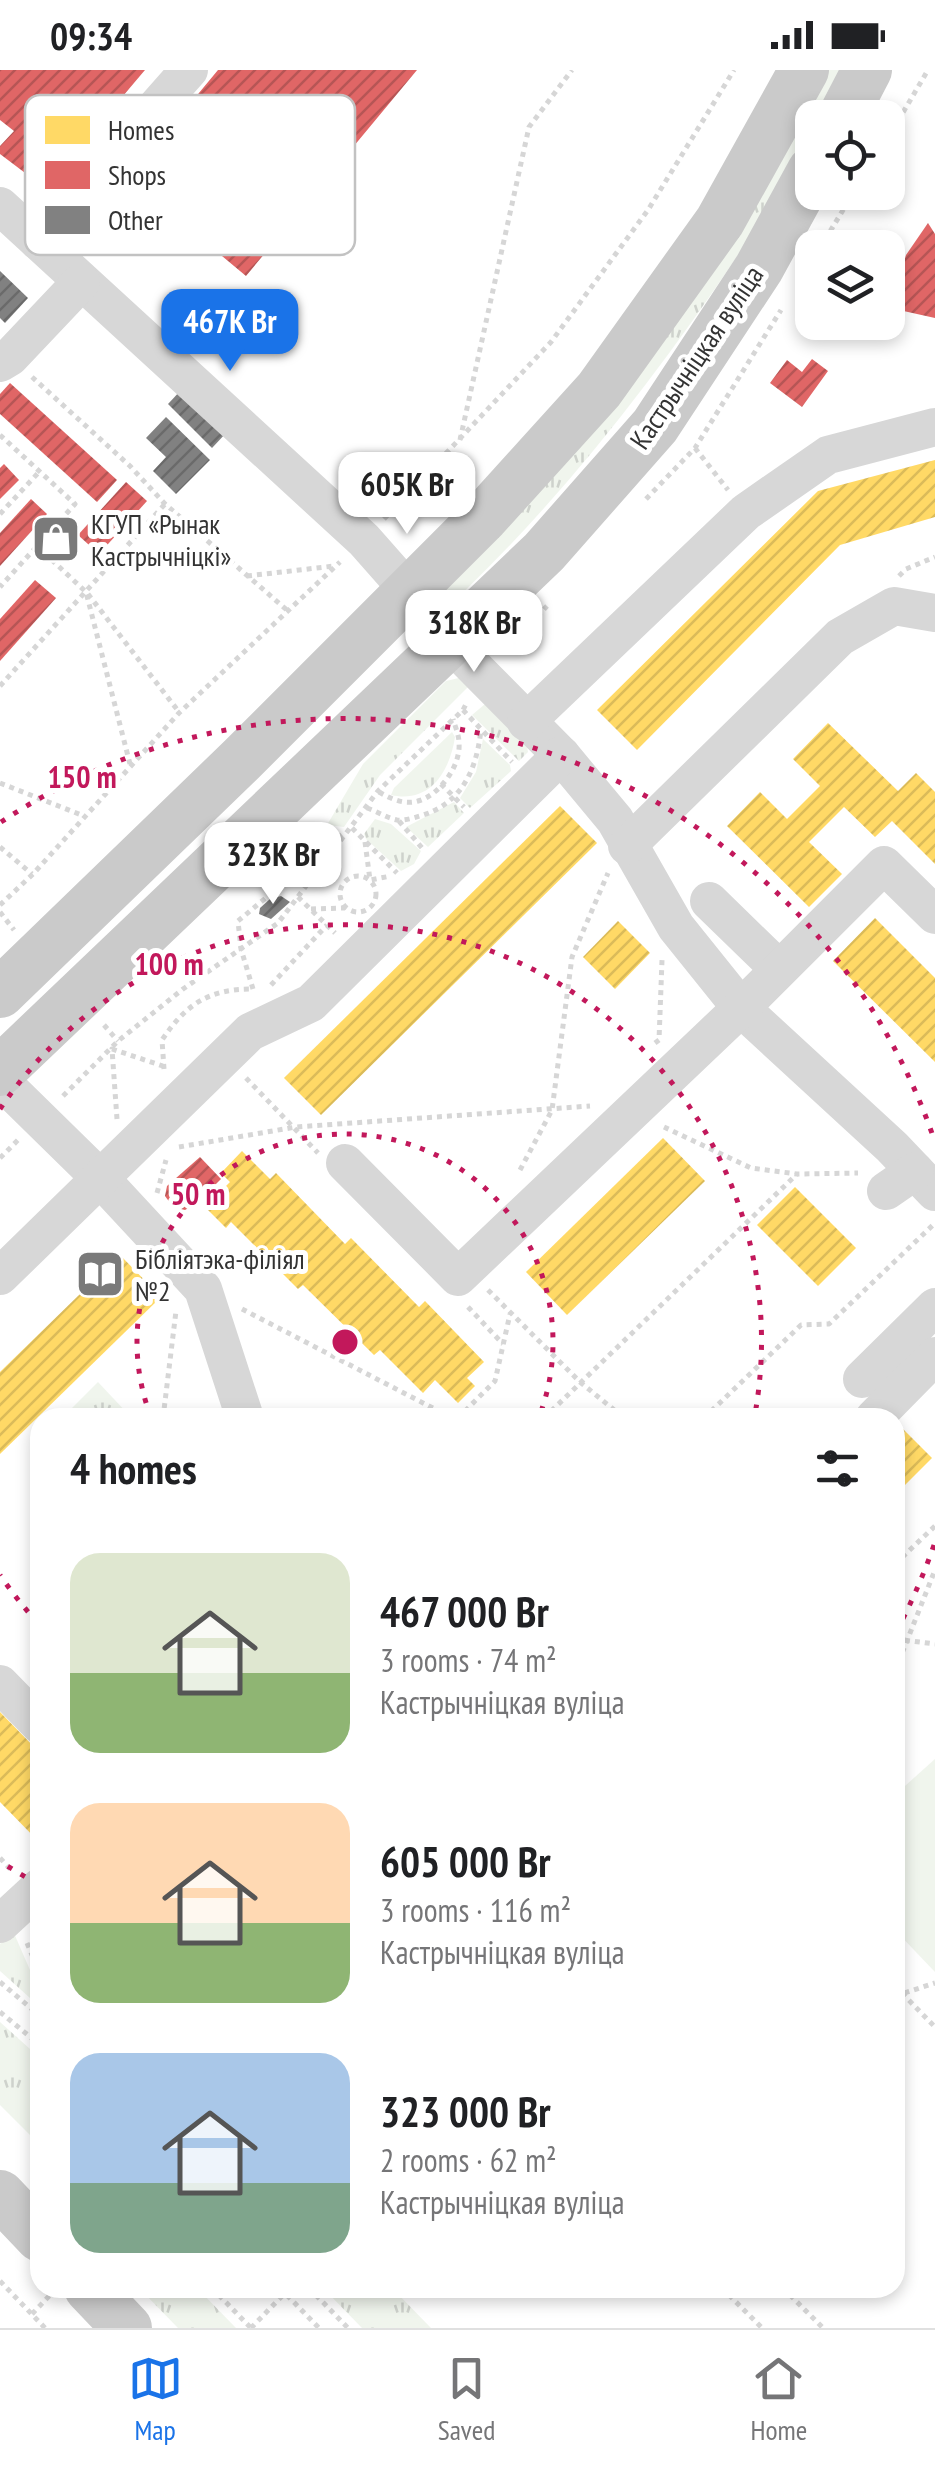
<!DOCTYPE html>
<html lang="en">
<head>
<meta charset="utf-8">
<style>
	:root { --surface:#fff; --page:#f6f6f6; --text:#202124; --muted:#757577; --line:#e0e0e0; --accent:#1a73e8 }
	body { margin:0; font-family:"PT Sans Narrow",sans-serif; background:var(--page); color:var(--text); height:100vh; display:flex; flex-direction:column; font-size:38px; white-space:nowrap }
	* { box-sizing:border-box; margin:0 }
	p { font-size:32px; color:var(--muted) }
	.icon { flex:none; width:55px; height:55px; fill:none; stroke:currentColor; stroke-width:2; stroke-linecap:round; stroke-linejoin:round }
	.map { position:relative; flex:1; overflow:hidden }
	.panel { position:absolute; left:30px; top:1338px; width:875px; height:890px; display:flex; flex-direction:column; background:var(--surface); border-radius:30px; box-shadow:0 5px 15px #0003 }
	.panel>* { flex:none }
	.fabs { position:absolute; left:795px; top:30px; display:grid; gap:20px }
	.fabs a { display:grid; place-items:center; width:110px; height:110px; border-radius:20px; background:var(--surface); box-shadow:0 5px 15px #0003; font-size:50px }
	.price { position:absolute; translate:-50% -85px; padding:0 22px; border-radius:20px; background:#fff; color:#222; font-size:32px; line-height:65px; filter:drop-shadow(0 2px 5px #0008) }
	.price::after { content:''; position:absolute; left:50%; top:60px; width:30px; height:22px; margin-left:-15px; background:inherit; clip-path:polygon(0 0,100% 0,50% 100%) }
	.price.current { background:var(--accent); color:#fff }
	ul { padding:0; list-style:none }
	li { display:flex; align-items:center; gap:30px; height:250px; padding:0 40px }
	li span { display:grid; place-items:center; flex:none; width:280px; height:200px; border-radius:30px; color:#555 }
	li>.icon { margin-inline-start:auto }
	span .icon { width:120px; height:120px; fill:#fffc; stroke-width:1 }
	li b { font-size:42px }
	h2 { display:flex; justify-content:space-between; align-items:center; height:120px; padding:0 40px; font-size:42px }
	.status { display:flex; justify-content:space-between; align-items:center; height:70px; padding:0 50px; background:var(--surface); direction:ltr }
	.status svg { height:28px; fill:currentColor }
	.tabs { display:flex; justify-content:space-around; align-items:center; height:140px; border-top:2px solid var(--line); background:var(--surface); font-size:28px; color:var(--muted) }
	.tabs a { display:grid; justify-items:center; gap:5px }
	.tabs .current { color:var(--accent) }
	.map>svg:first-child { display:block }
	.grass { fill:url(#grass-tufts) }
	.pitch { fill:#f0f5ed }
	.homes { fill:url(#homes-hatch) }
	.shops { fill:url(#shops-hatch) }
	.building { fill:url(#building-hatch) }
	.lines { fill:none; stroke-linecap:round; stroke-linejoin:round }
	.path { stroke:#d6d6d6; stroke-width:5; stroke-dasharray:5 5; stroke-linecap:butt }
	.minor { stroke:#d7d7d7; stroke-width:38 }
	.major { stroke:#cacaca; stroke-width:50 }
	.ring { fill:none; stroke:#c2185b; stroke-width:5; stroke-dasharray:5 10 }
	.labels { text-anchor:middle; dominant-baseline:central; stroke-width:10; stroke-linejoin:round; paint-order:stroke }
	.street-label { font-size:28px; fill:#333; stroke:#fff }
	.poi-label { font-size:28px; fill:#333; stroke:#fff; text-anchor:start }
	.key { fill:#fff; stroke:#c2c2c2; stroke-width:2.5 }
	.key-label { font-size:28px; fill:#333 }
	.centre { fill:#c2185b; stroke:#fff; stroke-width:5 }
	.ring-label { font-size:30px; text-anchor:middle; font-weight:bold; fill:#c2185b; stroke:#fff; stroke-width:10; stroke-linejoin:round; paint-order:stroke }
</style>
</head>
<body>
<div class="status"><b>09:34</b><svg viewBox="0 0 49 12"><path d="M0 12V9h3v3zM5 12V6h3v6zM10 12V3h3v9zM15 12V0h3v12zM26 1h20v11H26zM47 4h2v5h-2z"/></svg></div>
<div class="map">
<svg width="935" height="2258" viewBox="0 0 935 2258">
	<defs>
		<pattern id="grass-tufts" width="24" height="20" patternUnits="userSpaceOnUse" patternTransform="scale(2.5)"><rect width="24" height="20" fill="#f0f5ed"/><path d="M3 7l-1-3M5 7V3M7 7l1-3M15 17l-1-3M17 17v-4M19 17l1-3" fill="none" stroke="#ced2cc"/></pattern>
		<pattern id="homes-hatch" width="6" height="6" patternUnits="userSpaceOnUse" patternTransform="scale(2.5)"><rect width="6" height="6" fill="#ffd966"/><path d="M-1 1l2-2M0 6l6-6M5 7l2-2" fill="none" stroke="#dbbb59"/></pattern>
		<pattern id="shops-hatch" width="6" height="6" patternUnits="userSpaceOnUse" patternTransform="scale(2.5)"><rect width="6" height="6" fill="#e06666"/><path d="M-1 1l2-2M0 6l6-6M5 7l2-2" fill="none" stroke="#b65555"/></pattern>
		<pattern id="building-hatch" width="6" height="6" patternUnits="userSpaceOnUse" patternTransform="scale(2.5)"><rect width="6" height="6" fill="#818181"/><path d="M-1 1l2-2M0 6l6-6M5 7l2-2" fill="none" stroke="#6a6a6a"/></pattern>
	</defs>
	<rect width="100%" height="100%" fill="#fff"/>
	<g class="grass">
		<path d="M823,0H844L820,47L812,48C812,88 775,128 754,161C659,305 552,444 423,560L414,548Z"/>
		<path d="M463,607L472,613L380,705L344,757L327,755L363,694L446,611Z"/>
		<path d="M491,629L525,666L528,682L519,691L472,645Z"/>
		<path d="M452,662L455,667C450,700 431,734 391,725L394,718Z"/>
		<path d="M483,669L510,695L511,701L470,738L460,728L476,702Z"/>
		<path d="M454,732L464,743L428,777L406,757Z"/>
		<path d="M375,749L391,754L421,781L414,794L401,801L366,769L364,764Z"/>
		<path d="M98,1312L129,1345L127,1348L63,1347Z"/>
		<path d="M13,1861L40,1923V1937L0,1901V1874Z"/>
		<path d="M0,1952L40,1988V2075L0,2035Z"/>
		<path d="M139,2218H197L236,2258H178Z"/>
		<path d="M323,2218H392L431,2258H362Z"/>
	</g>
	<path class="pitch" d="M935,1689V1902L895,1860V1725Z"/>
	<g class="homes">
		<path d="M935,390V447L840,475L637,680L597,640L818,421Z"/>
		<path d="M828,653L898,721L916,703L935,722V794L892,751L875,767L844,737L809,772L842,804L809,837L727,756L760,722L787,749L820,716L793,689Z"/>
		<path d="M560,736L597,773L321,1045L284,1008Z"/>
		<path d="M875,848L935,908V992L833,891Z"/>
		<path d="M618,851L650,883L615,919L583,887Z"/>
		<path d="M663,1068L705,1111L567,1245L526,1202Z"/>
		<path d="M242,1081L270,1109L276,1103L345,1174L351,1168L419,1237L425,1231L484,1292L467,1308L475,1316L458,1333L435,1310L423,1323L380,1280L374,1285L303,1215L298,1219L231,1152L226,1158L205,1137L230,1112L221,1103Z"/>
		<path d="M795,1117L856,1178L818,1216L757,1155Z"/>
		<path d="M120,1185L161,1227L0,1384V1302Z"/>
		<path d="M897,1353L932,1388L895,1425V1355Z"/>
		<path d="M0,1642L40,1683V1773L0,1732Z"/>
	</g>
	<g class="shops">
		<path d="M0,0H145L45,118L0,84V76L14,61L0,50Z"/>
		<path d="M218,0H417L246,206L168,141L180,126L140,94Z"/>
		<path d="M928,153L935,164V248L890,238L906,185Z"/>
		<path d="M812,289L828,301L802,337L770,313L787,290L802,302Z"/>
		<path d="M10,313L117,410L97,432L0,344V324Z"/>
		<path d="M4,394L19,410L0,429V398Z"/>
		<path d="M126,412L147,431L99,484L78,465Z"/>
		<path d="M31,429L47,444L0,496V463Z"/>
		<path d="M35,510L56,528L0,591V549Z"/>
		<path d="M200,1087L221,1109L196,1134L185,1140L173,1137L165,1126L167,1116Z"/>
	</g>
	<g class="building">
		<path d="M0,201L28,228L5,253L0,248Z"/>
		<path d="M182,319L227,362L212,378L168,334Z"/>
		<path d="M166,347L210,390L176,424L153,401L166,387L146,368Z"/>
		<path d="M281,826L290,832L271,849L259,844L260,838L270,829Z"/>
	</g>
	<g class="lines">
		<g class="path">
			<path d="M888,68L928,0"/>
			<path d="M820,178L854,122"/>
			<path d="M798,213L812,190"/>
			<path d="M32,307L130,396L165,434L288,541"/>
			<path d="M0,365L75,434L0,517"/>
			<path d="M460,370L529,57L572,0"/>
			<path d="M695,378L728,420"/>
			<path d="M646,429L695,378L781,240"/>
			<path d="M0,444L39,402"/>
			<path d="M384,449L551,272L648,140L734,0"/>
			<path d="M37,476L86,522L130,694"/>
			<path d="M247,506L334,496"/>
			<path d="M899,506L906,499L935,487"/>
			<path d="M88,524L179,642"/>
			<path d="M503,583L547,536"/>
			<path d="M0,616L165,434"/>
			<path d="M463,640L512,692"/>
			<path d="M0,713L84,746"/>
			<path d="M441,714L464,737"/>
			<path d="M379,722C391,729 404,735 418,731C440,725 461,695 459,673C459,665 455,656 453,649"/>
			<path d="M367,738C376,741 387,748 397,750C404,751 413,748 420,746C462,734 477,699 481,659"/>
			<path d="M399,751L423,779"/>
			<path d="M352,758L397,803"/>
			<path d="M365,772L370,810L391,806"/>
			<path d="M0,777L32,804"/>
			<circle cx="358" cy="824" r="18"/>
			<path d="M298,827L335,863"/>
			<path d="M0,835L33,804L179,643L340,492"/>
			<path d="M311,839L345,838"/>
			<path d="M0,842L14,860"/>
			<path d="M271,915L327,855"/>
			<path d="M253,919L241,879L238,851L344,763"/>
			<path d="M104,955L118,971"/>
			<path d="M655,973L659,970L662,890"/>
			<path d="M164,999L162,970C186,934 209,919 252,919"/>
			<path d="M246,1008L318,1083"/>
			<path d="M63,1026L118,971L183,919L278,853L378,721L463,640L467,632"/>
			<path d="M117,1049L112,979L163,996"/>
			<path d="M664,1057L751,1098L797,1104L858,1103"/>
			<path d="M179,1077L296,1057L590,1036"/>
			<path d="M0,1088L19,1069"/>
			<path d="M520,1100L552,1040L572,887L608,803"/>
			<path d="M157,1123L166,1090"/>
			<path d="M488,1220L580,1312L624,1348"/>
			<path d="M468,1237L503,1274"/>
			<path d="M242,1239L452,1348"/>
			<path d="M163,1348L176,1241"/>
			<path d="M458,1348L495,1311L510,1244"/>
			<path d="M544,1348L797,1104"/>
			<path d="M704,1348L801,1255L829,1254L933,1155"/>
			<path d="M895,1494L935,1456"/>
			<path d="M895,1569L935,1574"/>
			<path d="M895,1601L935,1500"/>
			<path d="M0,1788L12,1801"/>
			<path d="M27,1873L40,1904"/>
			<path d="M0,1912L40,1946"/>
			<path d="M895,1916L935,1957"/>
			<path d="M895,1926L935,1913"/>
			<path d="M0,1942L40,1975"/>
			<path d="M0,2211L45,2258"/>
			<path d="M212,2218L251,2258"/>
			<path d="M280,2218L319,2258"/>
			<path d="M309,2218L348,2258"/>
			<path d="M722,2218L762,2258"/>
			<path d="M783,2218L823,2258"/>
			<path d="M32,2244L52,2223"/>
			<path d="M251,2258L285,2223"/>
		</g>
		<g class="minor">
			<path d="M0,136L364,470L409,521"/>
			<path d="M38,171L189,0"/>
			<path d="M0,293L10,287L81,212"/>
			<path d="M450,573L561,685L615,750L676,857L741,938L892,1077L935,1122"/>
			<path d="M526,652L746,442L828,385L935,357"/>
			<path d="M627,776L840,567L894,536L935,543"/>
			<path d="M709,831L779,899"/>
			<path d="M0,1010L100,1108L203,1219L245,1348"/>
			<path d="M345,1093L458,1207L741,938L884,795L935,845"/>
			<path d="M886,1121L915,1101"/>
			<path d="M0,1206L250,962L311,933L561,685"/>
			<path d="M862,1309L935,1237"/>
			<path d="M874,1348L935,1286"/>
			<path d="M0,1614L40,1655"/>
			<path d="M0,1854L40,1817"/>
		</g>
		<g class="major">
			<path d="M842,48L867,0"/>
			<path d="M0,923L242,689L484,447L599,320L720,151L804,0"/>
			<path d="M0,1001L544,482L655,356L759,198L812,101"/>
			<path d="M0,2125L40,2167"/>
			<path d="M89,2218L127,2258"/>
		</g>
	</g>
	<g class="ring">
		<path d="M151 1347A208 208 0 1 1 539 1347"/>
		<path d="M38 1553A416 416 0 0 1 0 1505M0 1039A416 416 0 0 1 755 1344"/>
		<path d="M934 1475A623 623 0 0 1 895 1564M38 1814A623 623 0 0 1 1 1792M1 752A623 623 0 0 1 934 1069"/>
	</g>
	<defs>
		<g id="shop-square" transform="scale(2.5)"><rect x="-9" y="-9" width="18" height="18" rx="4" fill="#7a7a7a" stroke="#fff"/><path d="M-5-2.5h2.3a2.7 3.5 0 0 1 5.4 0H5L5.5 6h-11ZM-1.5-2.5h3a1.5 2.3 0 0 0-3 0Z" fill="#fff"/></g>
		<g id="library-square" transform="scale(2.5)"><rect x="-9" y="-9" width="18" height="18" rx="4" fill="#7a7a7a" stroke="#fff"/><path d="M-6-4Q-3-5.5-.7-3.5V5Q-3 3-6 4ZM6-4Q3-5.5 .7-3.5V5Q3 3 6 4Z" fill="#fff"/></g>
	</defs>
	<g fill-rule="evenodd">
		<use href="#shop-square" x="56" y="469"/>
		<use href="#library-square" x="100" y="1204"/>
	</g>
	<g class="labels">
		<g class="street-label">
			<text transform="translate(696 287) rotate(-56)">Кастрычніцкая вуліца</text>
		</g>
		<g class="poi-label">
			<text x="91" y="453">КГУП «Рынак<tspan x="91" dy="32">Кастрычніцкі»</tspan></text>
			<text x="135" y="1188">Бібліятэка-філіял<tspan x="135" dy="32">№2</tspan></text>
		</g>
	</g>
	<rect x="25" y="25" width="330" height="160" rx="15" class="key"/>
	<rect x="45" y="46" width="45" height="28" fill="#ffd966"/>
	<rect x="45" y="91" width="45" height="28" fill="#e06666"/>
	<rect x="45" y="136" width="45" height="28" fill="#818181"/>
	<g class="key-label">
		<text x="108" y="70">Homes</text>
		<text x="108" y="115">Shops</text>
		<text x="108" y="160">Other</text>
	</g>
	<circle cx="345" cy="1272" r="15" class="centre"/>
	<g class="ring-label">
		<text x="82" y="718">150 m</text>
		<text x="169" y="905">100 m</text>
		<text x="198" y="1135">50 m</text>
	</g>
</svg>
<div class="fabs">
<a><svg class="icon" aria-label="locate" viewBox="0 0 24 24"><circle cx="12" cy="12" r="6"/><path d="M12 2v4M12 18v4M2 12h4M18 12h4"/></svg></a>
<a><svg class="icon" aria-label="layers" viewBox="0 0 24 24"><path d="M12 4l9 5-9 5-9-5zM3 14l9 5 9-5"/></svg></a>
</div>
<b class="price current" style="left:230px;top:304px">467K Br</b>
<b class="price" style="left:407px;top:467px">605K Br</b>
<b class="price" style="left:474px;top:605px">318K Br</b>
<b class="price" style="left:273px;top:837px">323K Br</b>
<section class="panel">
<h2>4 homes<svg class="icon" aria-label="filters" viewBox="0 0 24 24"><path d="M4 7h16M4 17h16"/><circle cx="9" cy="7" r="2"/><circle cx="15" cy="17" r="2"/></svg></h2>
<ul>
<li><span style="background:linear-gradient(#dfe7d0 60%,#8fb573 0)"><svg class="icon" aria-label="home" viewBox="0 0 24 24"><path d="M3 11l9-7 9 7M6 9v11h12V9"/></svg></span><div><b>467 000 Br</b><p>3 rooms · 74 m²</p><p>Кастрычніцкая вуліца</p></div></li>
<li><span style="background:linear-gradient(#ffd9b3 60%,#8fb573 0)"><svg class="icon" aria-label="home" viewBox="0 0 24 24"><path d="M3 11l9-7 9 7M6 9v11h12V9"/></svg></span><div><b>605 000 Br</b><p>3 rooms · 116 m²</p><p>Кастрычніцкая вуліца</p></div></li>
<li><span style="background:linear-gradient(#a9c7e8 65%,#7fa58c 0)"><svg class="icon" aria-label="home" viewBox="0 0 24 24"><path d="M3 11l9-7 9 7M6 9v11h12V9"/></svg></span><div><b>323 000 Br</b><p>2 rooms · 62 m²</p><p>Кастрычніцкая вуліца</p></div></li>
</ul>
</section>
</div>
<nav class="tabs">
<a class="current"><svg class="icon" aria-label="map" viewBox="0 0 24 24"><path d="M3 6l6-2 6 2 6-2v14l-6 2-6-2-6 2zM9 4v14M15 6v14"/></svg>Map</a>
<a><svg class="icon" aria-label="saved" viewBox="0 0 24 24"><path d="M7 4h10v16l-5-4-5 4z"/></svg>Saved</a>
<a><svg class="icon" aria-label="home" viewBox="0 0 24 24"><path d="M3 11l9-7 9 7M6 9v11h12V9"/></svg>Home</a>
</nav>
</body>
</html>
